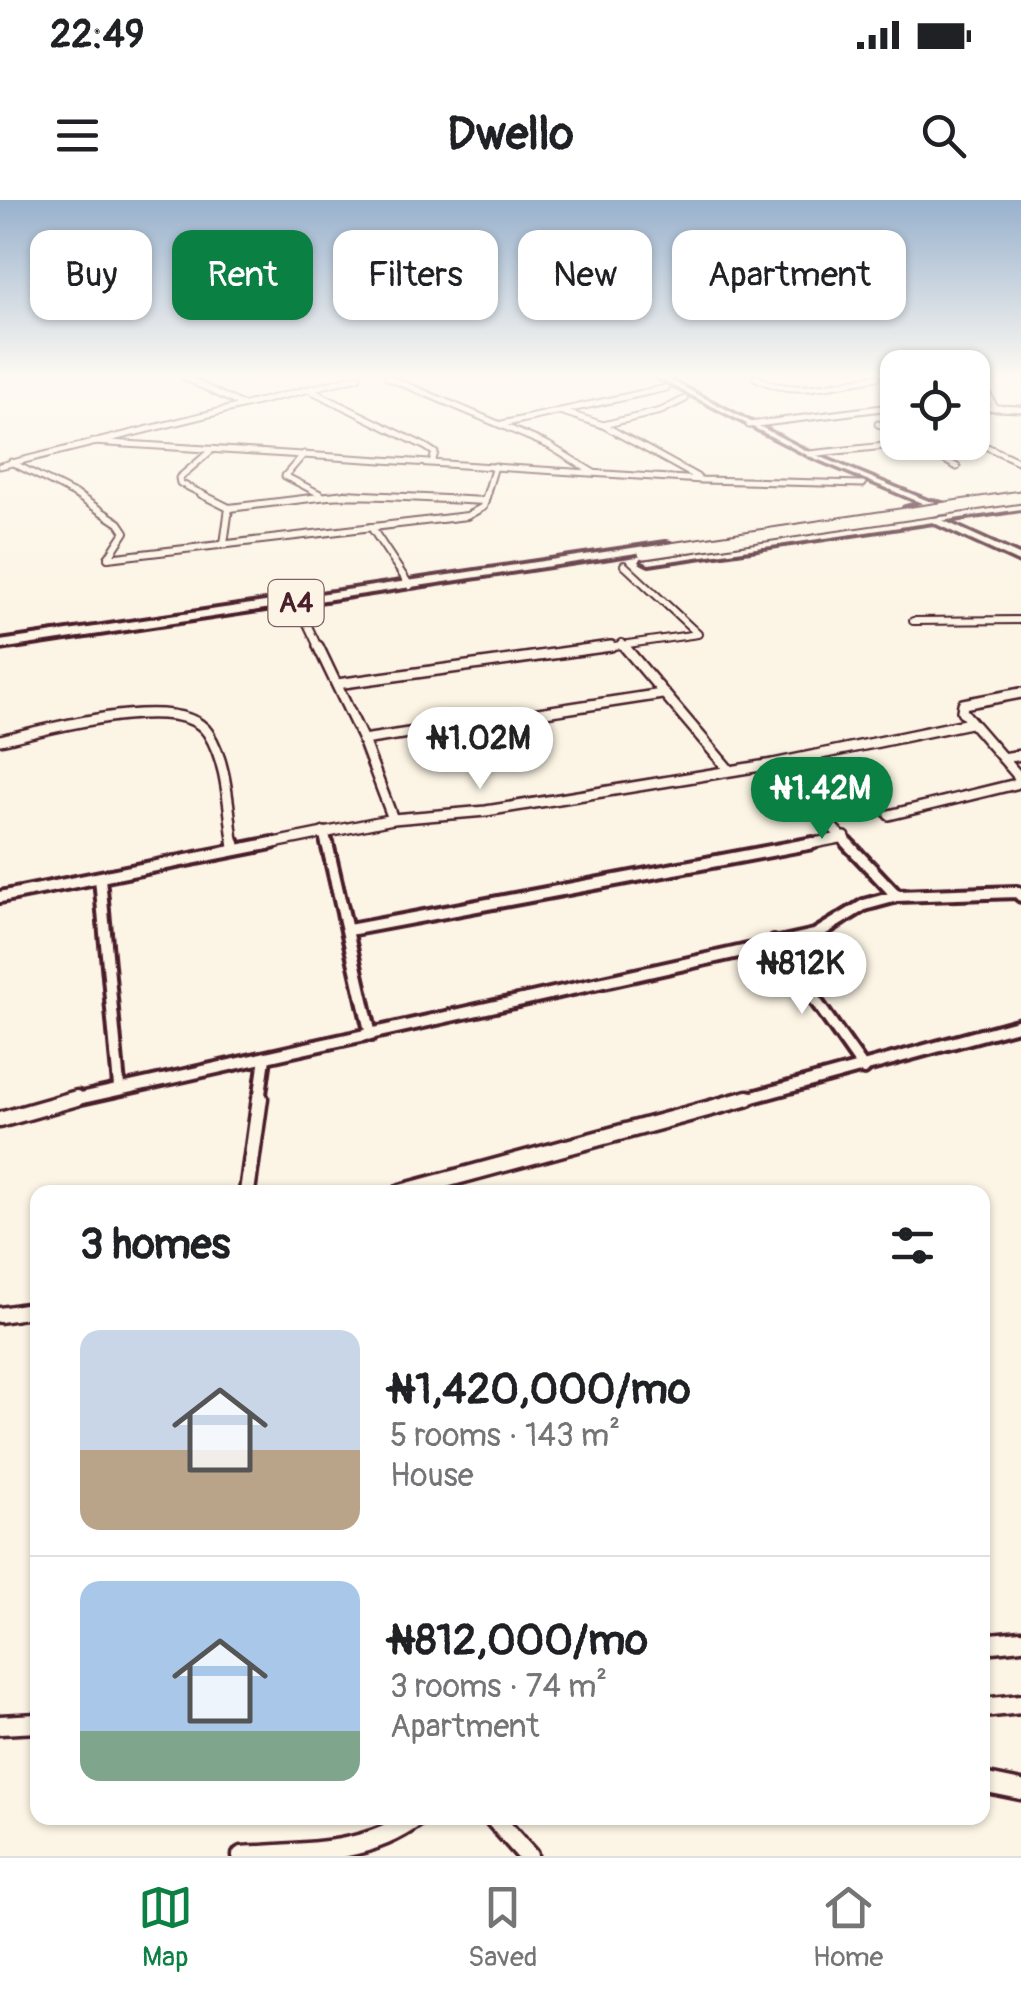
<!DOCTYPE html>
<html lang="en">
<head>
<meta charset="utf-8">
<style>
	:root { --surface:#fff; --page:#f2f2f2; --text:#202124; --muted:#757577; --line:#e0e0e0; --accent:#0b8043 }
	body { margin:0; font-family:Pangolin,sans-serif; background:var(--page); color:var(--text); height:100vh; display:flex; flex-direction:column; font-size:38px; white-space:nowrap }
	* { box-sizing:border-box; margin:0 }
	p { font-size:32px; color:var(--muted) }
	.icon { flex:none; width:55px; height:55px; fill:none; stroke:currentColor; stroke-width:2; stroke-linecap:round; stroke-linejoin:round }
	.map { position:relative; flex:1; overflow:hidden }
	.drawer { position:absolute; left:30px; top:985px; width:960px; height:640px; display:flex; flex-direction:column; background:var(--surface); border-radius:20px; box-shadow:0 2px 8px #0004 }
	.drawer>* { flex:none }
	.guide { position:absolute; left:30px; top:30px; width:962px; height:90px; display:flex; gap:20px }
	.controls { position:absolute; left:880px; top:150px; display:grid; gap:20px }
	.controls a { display:grid; place-items:center; width:110px; height:110px; border-radius:20px; background:var(--surface); box-shadow:0 2px 8px #0004; font-size:50px }
	.price { position:absolute; translate:-50% -85px; padding:0 22px; border-radius:35px; background:#fff; color:#222; font-size:32px; line-height:65px; filter:drop-shadow(0 2px 5px #0008) }
	.price::after { content:''; position:absolute; left:50%; top:60px; width:30px; height:22px; margin-left:-15px; background:inherit; clip-path:polygon(0 0,100% 0,50% 100%) }
	.price.selected { background:var(--accent); color:#fff }
	ul { padding:0; list-style:none }
	li { display:flex; align-items:center; gap:30px; height:250px; padding:0 50px }
	li+li { border-top:2px solid var(--line) }
	li span { display:grid; place-items:center; flex:none; width:280px; height:200px; border-radius:20px; color:#555 }
	li>.icon { margin-inline-start:auto }
	span .icon { width:120px; height:120px; fill:#fffc; stroke-width:1 }
	li b { font-size:42px }
	h2 { display:flex; justify-content:space-between; align-items:center; height:120px; padding:0 50px; font-size:42px }
	.chip { padding:0 35px; border-radius:20px; background:var(--surface); box-shadow:0 2px 8px #0004; font-size:35px; line-height:90px }
	.chip.selected { background:var(--accent); color:#fff }
	.status { display:flex; justify-content:space-between; align-items:center; height:70px; padding:0 50px; background:var(--surface); direction:ltr }
	.status svg { height:28px; fill:currentColor }
	header { display:flex; justify-content:space-between; align-items:center; height:130px; padding:0 50px; background:var(--surface); font-size:45px; font-weight:700 }
	.tabs { display:flex; justify-content:space-around; align-items:center; height:140px; border-top:2px solid var(--line); background:var(--surface); font-size:28px; color:var(--muted) }
	.tabs a { display:grid; justify-items:center; gap:5px }
	.tabs .selected { color:var(--accent) }
	.map>svg:first-child { display:block }
	.lines { fill:none; stroke-linecap:round; stroke-linejoin:round }
	.street-far5-casing { stroke:#4a1f2b; stroke-width:9 }
	.street-far4-casing { stroke:#4a1f2b; stroke-width:10 }
	.street-far3-casing { stroke:#4a1f2b; stroke-width:14 }
	.street-far2-casing { stroke:#4a1f2b; stroke-width:18 }
	.street-far1-casing { stroke:#4a1f2b; stroke-width:21 }
	.street-casing { stroke:#4a1f2b; stroke-width:25 }
	.secondary-casing { stroke:#4a1f2b; stroke-width:7 }
	.primary-casing { stroke:#4a1f2b; stroke-width:7 }
	.highway-casing { stroke:#4a1f2b; stroke-width:8 }
	.street-far5 { stroke:#fcf5e5; stroke-width:5 }
	.street-far4 { stroke:#fcf5e5; stroke-width:6 }
	.street-far3 { stroke:#fcf5e5; stroke-width:9 }
	.street-far2 { stroke:#fcf5e5; stroke-width:10 }
	.street-far1 { stroke:#fcf5e5; stroke-width:14 }
	.street { stroke:#fcf5e5; stroke-width:18 }
	.secondary { fill:#fcf5e5; fill-rule:evenodd }
	.primary { fill:#fcf5e5; fill-rule:evenodd }
	.highway { fill:#fcf5e5; fill-rule:evenodd }
	.highway-bridge-casing { stroke:#4a1f2b; stroke-width:15; stroke-linecap:butt }
	.highway-bridge { stroke:#fcf5e5; stroke-width:11 }
	.labels { text-anchor:middle; dominant-baseline:central; stroke-width:9; stroke-linejoin:round; paint-order:stroke }
	.shield { fill:#fcf5e5; stroke:#7f5f63; stroke-width:2.5 }
	.shield-label { font-size:28px; font-weight:bold; fill:#4a1f2b }
</style>
</head>
<body>
<div class="status"><b>22:49</b><svg viewBox="0 0 49 12"><path d="M0 12V9h3v3zM5 12V6h3v6zM10 12V3h3v9zM15 12V0h3v12zM26 1h20v11H26zM47 4h2v5h-2z"/></svg></div>
<header><svg class="icon" aria-label="menu" viewBox="0 0 24 24"><path d="M4 6h16M4 12h16M4 18h16"/></svg>Dwello<svg class="icon" aria-label="search" viewBox="0 0 24 24"><circle cx="10" cy="10" r="6"/><path d="M15 15l6 6"/></svg></header>
<div class="map">
<svg width="1021" height="1656" viewBox="0 0 1021 1656">
	<rect width="100%" height="100%" fill="#fcf5e5"/>
	<filter id="ink" filterUnits="userSpaceOnUse"><feTurbulence type="fractalNoise" baseFrequency=".01" numOctaves="2"/><feDisplacementMap in="SourceGraphic" scale="20" xChannelSelector="R" yChannelSelector="G"/><feConvolveMatrix kernelMatrix="1 2 1 2 8 2 1 2 1" color-interpolation-filters="sRGB"/></filter>
	<g filter="url(#ink)">
		<g class="lines">
			<g class="street-far5-casing">
				<g id="street-far5">
					<path d="M184,177L242,205"/>
					<path d="M387,177L548,245L594,273"/>
					<path d="M755,177C792,199 837,183 877,177"/>
					<path d="M979,177L995,208"/>
					<path d="M310,190L426,247L435,253L432,262"/>
					<path d="M685,199L661,211L603,225L697,277"/>
					<path d="M972,207L1021,209"/>
					<path d="M560,211L603,225"/>
					<path d="M502,224L666,188"/>
					<path d="M878,224L898,234"/>
					<path d="M749,225L898,206"/>
					<path d="M972,240L1020,262"/>
					<path d="M93,242L702,280L863,284"/>
					<path d="M913,242L957,267"/>
					<path d="M304,254L285,276L322,295"/>
					<path d="M809,254L913,243"/>
					<path d="M11,262L78,296"/>
					<path d="M0,266L358,177"/>
					<path d="M206,296L180,283L179,278L213,249"/>
					<path d="M327,296H389"/>
					<path d="M486,296L495,266"/>
				</g>
			</g>
			<g class="street-far4-casing">
				<g id="street-far4">
					<path d="M75,294L119,323L125,332L108,358"/>
					<path d="M201,294L229,308L224,344"/>
					<path d="M229,308L345,294L485,301"/>
					<path d="M371,327L410,386"/>
					<path d="M108,358L467,316L483,307L487,294"/>
					<path d="M300,409L319,449"/>
					<path d="M913,421L1021,420"/>
					<path d="M621,443L626,449"/>
					<path d="M593,449L698,434L624,365"/>
				</g>
			</g>
			<g class="street-far3-casing">
				<g id="street-far3">
					<path d="M318,446L363,540L393,619"/>
					<path d="M624,446L729,570"/>
					<path d="M337,484L611,446"/>
					<path d="M0,540C42,531 181,490 208,533C228,564 228,610 234,646"/>
					<path d="M363,540L662,494"/>
					<path d="M1003,558L1021,555"/>
					<path d="M773,564L850,646"/>
					<path d="M889,615L1016,584L1020,578L962,511L963,504L1021,493"/>
					<path d="M324,632L327,646"/>
					<path d="M259,646L393,619L486,611L773,564L970,523"/>
					<path d="M799,646L845,637"/>
				</g>
			</g>
			<g class="street-far2-casing">
				<g id="street-far2">
					<path d="M234,643L235,649"/>
					<path d="M327,643L371,835"/>
					<path d="M847,643L897,696"/>
					<path d="M100,678L119,886"/>
					<path d="M0,697L272,643"/>
					<path d="M349,730L813,643"/>
					<path d="M774,742L864,869"/>
					<path d="M68,901L815,735L864,705L897,696L1017,692L1021,696"/>
					<path d="M259,901L265,858"/>
					<path d="M738,901L1021,824"/>
				</g>
			</g>
			<g class="street-far1-casing">
				<g id="street-far1">
					<path d="M0,920L77,898"/>
					<path d="M247,992L260,898"/>
					<path d="M401,992L748,898"/>
					<path d="M0,1115L38,1109"/>
				</g>
			</g>
			<g class="street-casing">
				<g id="street">
					<path d="M982,1444L1021,1440"/>
					<path d="M982,1508L1021,1504"/>
					<path d="M0,1525L38,1523"/>
					<path d="M982,1582L1021,1590"/>
					<path d="M494,1618L528,1656"/>
					<path d="M242,1656C301,1652 366,1655 415,1618"/>
				</g>
			</g>
			<g class="secondary-casing">
				<path id="secondary" d="M656,177H664L811,253L936,304L929,306L807,255Z"/>
			</g>
			<g class="primary-casing">
				<path id="primary" d="M934,319H940L1021,356V363L934,323Z"/>
			</g>
			<g class="highway-casing">
				<g id="highway">
					<path d="M932,301L956,308L958,312L1021,303V309L649,364L643,361L917,318L905,312V308ZM932,307L948,312L950,316L932,318L918,311Z"/>
					<path d="M666,343L670,344V348L0,449V441Z"/>
				</g>
			</g>
			<use href="#street-far5" class="street-far5"/>
			<use href="#street-far4" class="street-far4"/>
			<use href="#street-far3" class="street-far3"/>
			<use href="#street-far2" class="street-far2"/>
			<use href="#street-far1" class="street-far1"/>
			<use href="#street" class="street"/>
			<use href="#secondary" class="secondary"/>
			<use href="#primary" class="primary"/>
			<use href="#highway" class="highway"/>
			<g class="highway-bridge-casing">
				<path id="highway-bridge" d="M644,353L1021,297"/>
			</g>
			<use href="#highway-bridge" class="highway-bridge"/>
		</g>
	</g>
	<linearGradient id="sky" x2="0" y2="1"><stop stop-color="#98b1cd"/><stop offset="0.43" stop-color="#fefaf3"/><stop offset="1" stop-color="#fefaf3" stop-opacity="0"/></linearGradient>
	<rect width="1021" height="409" fill="url(#sky)"/>
	<g class="labels">
		<rect class="shield" x="268.5" y="380" width="55" height="46" rx="8"/>
		<g class="shield-label">
			<text x="296" y="403">A4</text>
		</g>
	</g>
</svg>
<div class="controls">
<a><svg class="icon" aria-label="locate" viewBox="0 0 24 24"><circle cx="12" cy="12" r="6"/><path d="M12 2v4M12 18v4M2 12h4M18 12h4"/></svg></a>
</div>
<b class="price" style="left:480px;top:592px">₦1.02M</b>
<b class="price selected" style="left:822px;top:642px">₦1.42M</b>
<b class="price" style="left:802px;top:817px">₦812K</b>
<div class="guide">
<a class="chip">Buy</a>
<a class="chip selected">Rent</a>
<a class="chip">Filters</a>
<a class="chip">New</a>
<a class="chip">Apartment</a>
</div>
<section class="drawer">
<h2>3 homes<svg class="icon" aria-label="filters" viewBox="0 0 24 24"><path d="M4 7h16M4 17h16"/><circle cx="9" cy="7" r="2"/><circle cx="15" cy="17" r="2"/></svg></h2>
<ul>
<li><span style="background:linear-gradient(#c9d6e8 60%,#b9a48a 0)"><svg class="icon" aria-label="home" viewBox="0 0 24 24"><path d="M3 11l9-7 9 7M6 9v11h12V9"/></svg></span><div><b>₦1,420,000/mo</b><p>5 rooms · 143 m²</p><p>House</p></div></li>
<li><span style="background:linear-gradient(#a9c7e8 75%,#7fa58c 0)"><svg class="icon" aria-label="home" viewBox="0 0 24 24"><path d="M3 11l9-7 9 7M6 9v11h12V9"/></svg></span><div><b>₦812,000/mo</b><p>3 rooms · 74 m²</p><p>Apartment</p></div></li>
</ul>
</section>
</div>
<nav class="tabs">
<a class="selected"><svg class="icon" aria-label="map" viewBox="0 0 24 24"><path d="M3 6l6-2 6 2 6-2v14l-6 2-6-2-6 2zM9 4v14M15 6v14"/></svg>Map</a>
<a><svg class="icon" aria-label="saved" viewBox="0 0 24 24"><path d="M7 4h10v16l-5-4-5 4z"/></svg>Saved</a>
<a><svg class="icon" aria-label="home" viewBox="0 0 24 24"><path d="M3 11l9-7 9 7M6 9v11h12V9"/></svg>Home</a>
</nav>
</body>
</html>
